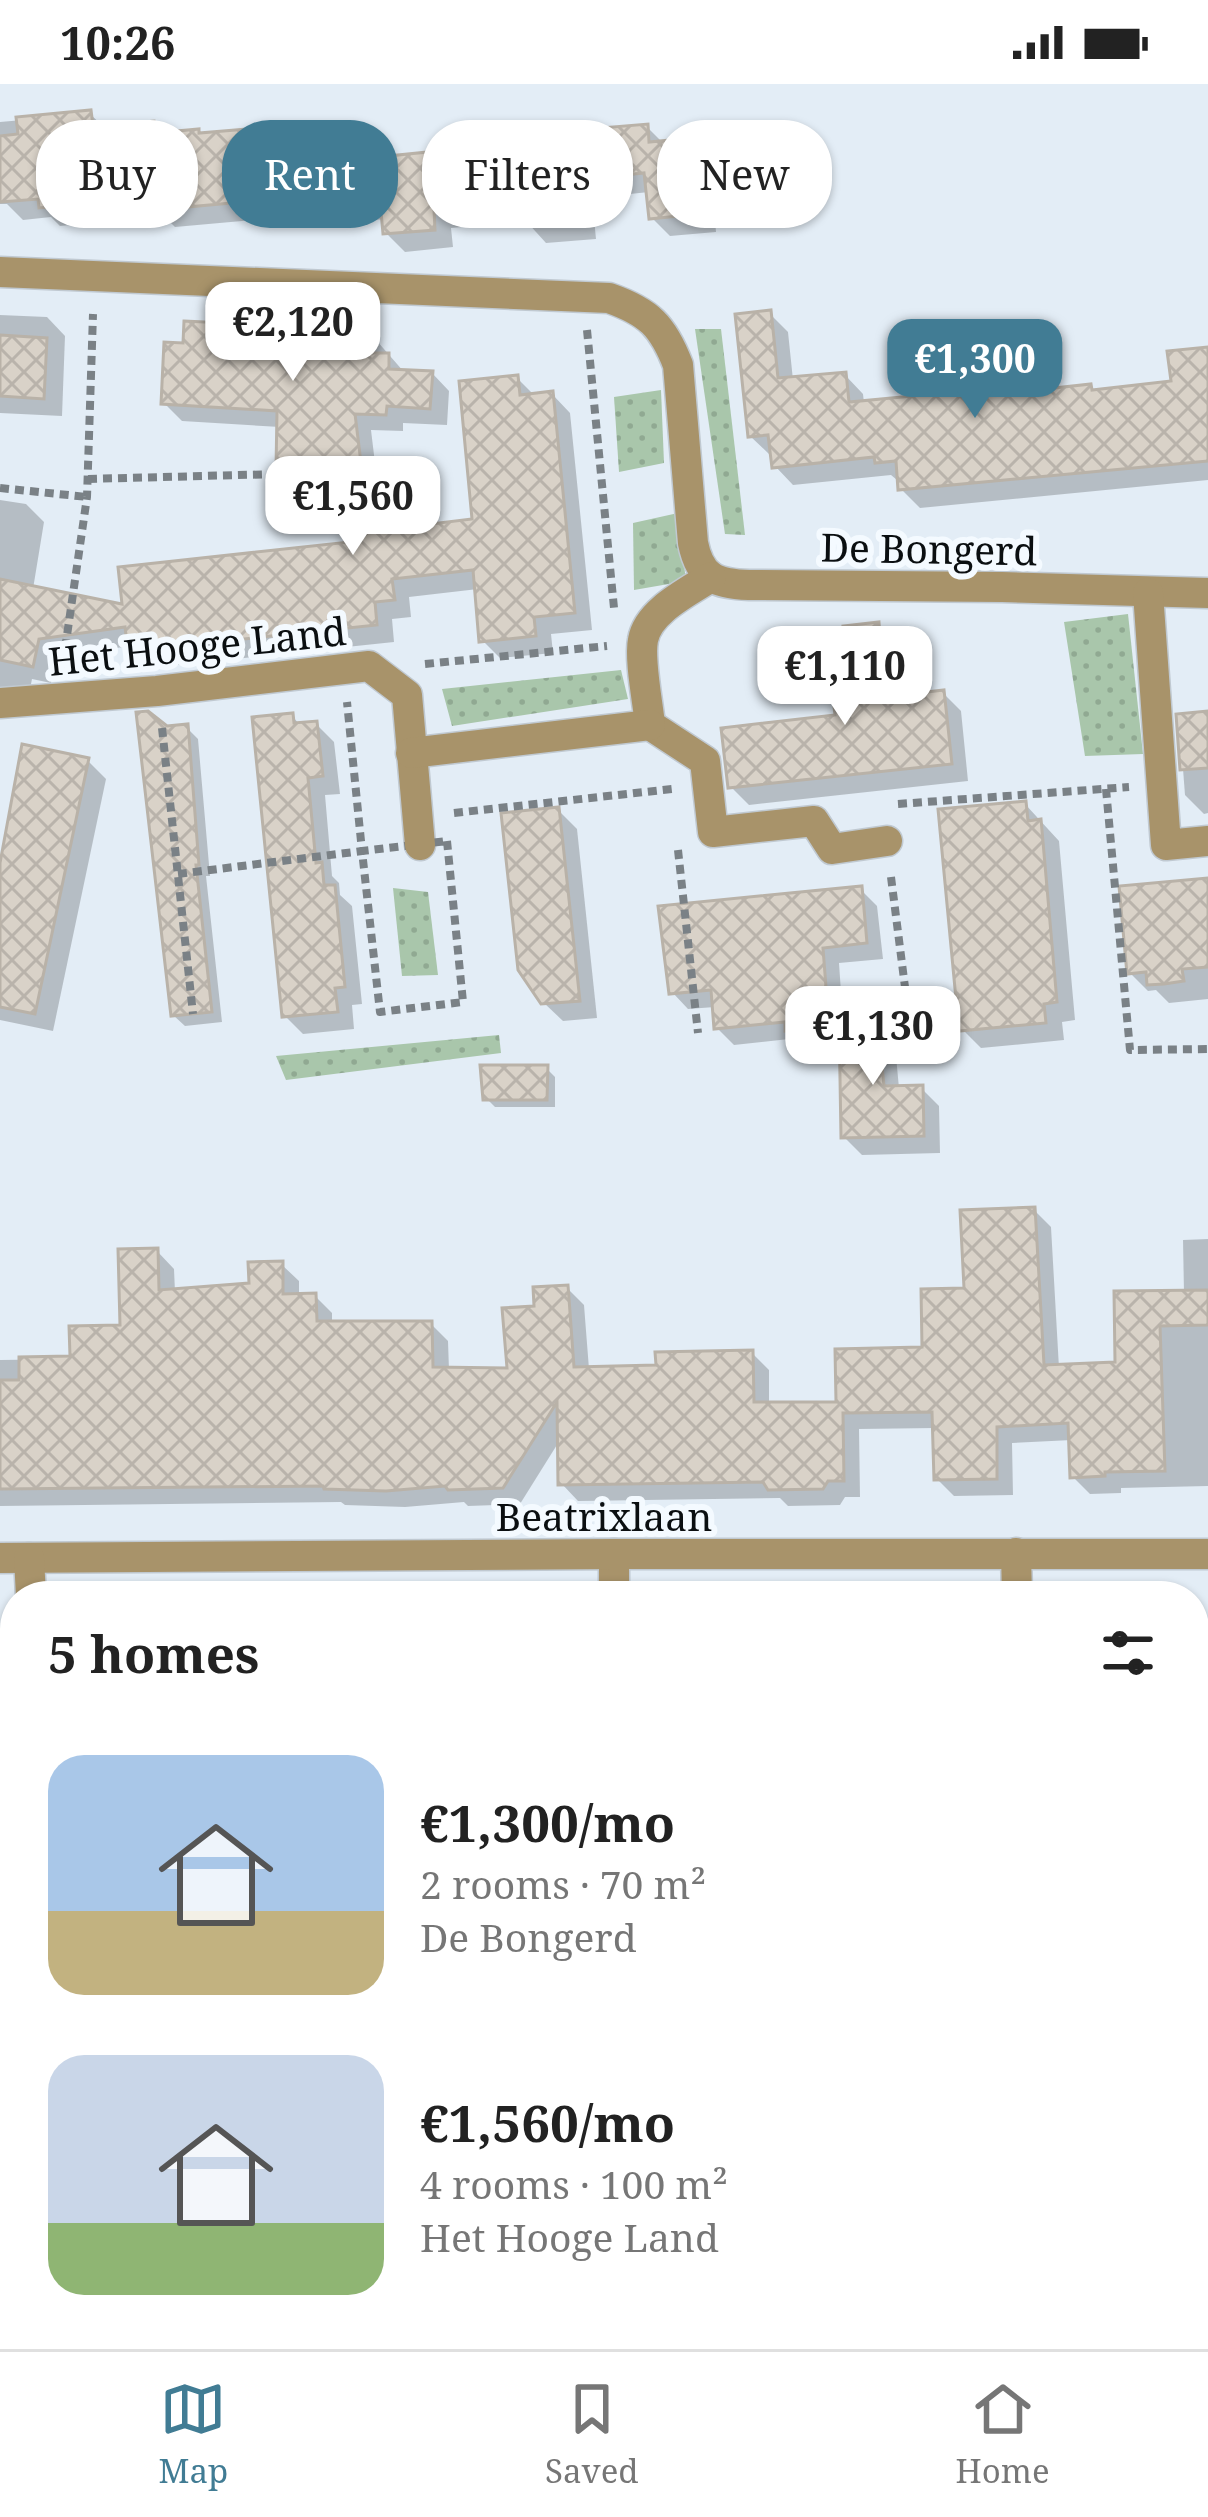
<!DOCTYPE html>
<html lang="en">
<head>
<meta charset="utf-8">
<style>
	:root { --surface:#fff; --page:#f6f6f6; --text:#222; --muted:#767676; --line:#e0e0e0; --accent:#417c94 }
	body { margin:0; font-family:"Noto Serif",serif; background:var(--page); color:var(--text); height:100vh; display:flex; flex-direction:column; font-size:45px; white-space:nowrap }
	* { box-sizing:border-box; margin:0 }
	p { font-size:39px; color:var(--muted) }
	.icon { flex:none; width:66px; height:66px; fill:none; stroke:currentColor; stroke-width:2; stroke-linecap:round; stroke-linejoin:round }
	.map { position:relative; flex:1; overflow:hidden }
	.details { position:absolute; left:0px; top:1497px; width:1209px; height:768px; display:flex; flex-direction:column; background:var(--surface); border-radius:48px 48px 0 0; box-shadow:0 3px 9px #0004 }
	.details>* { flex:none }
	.guide { position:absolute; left:36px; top:36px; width:1137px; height:108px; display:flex; gap:24px }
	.price { position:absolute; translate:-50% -102px; padding:0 27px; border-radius:24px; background:#fff; color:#222; font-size:39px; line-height:78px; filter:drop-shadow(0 3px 6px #0008) }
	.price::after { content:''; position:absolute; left:50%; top:72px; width:36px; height:27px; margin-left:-18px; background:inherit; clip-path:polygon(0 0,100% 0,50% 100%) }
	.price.selected { background:var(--accent); color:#fff }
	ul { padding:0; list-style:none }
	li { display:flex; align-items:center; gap:36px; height:300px; padding:0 48px }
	li span { display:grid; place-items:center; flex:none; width:336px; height:240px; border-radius:36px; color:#555 }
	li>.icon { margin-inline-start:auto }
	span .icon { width:144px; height:144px; fill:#fffc; stroke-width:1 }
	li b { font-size:51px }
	h2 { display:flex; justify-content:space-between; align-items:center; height:144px; padding:0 48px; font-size:51px }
	.pill { padding:0 42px; border-radius:48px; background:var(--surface); box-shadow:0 3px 9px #0004; font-size:42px; line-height:108px }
	.pill.selected { background:var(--accent); color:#fff }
	.status { display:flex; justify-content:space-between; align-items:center; height:84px; padding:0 60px; background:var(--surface); direction:ltr }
	.status svg { height:33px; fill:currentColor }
	.tabs { display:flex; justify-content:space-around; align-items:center; height:168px; border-top:3px solid var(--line); background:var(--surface); font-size:33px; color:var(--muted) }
	.tabs a { display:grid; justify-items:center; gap:6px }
	.tabs .selected { color:var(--accent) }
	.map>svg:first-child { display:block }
	.green { fill:url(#green-dots) }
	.shadow { fill:#0003 }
	.building { fill:url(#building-cross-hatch); stroke:#b9b2a8; stroke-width:3 }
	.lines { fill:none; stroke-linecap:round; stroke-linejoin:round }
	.minor-casing { stroke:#c0c9d1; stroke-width:33 }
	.path { stroke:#7a8186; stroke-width:8; stroke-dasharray:9 6; stroke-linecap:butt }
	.minor { stroke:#a8936a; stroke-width:30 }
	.labels { text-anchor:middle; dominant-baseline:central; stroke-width:12; stroke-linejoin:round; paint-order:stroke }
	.street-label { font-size:39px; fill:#0b0f11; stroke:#f4faff }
</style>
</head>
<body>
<div class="status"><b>10:26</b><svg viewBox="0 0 49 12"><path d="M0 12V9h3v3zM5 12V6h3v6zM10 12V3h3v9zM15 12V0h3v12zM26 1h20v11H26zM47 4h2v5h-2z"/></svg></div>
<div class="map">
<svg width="1208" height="2265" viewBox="0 0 1208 2265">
	<defs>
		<pattern id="green-dots" width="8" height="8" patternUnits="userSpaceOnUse" patternTransform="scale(3)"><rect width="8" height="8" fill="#a9c6ab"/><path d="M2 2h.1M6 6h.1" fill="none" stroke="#90a992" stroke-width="1.8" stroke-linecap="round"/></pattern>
		<pattern id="building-cross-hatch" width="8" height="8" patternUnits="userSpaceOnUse" patternTransform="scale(3)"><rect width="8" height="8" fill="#d9d2c8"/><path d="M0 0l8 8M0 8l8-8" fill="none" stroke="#b9b3ab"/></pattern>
	</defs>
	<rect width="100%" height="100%" fill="#e3edf6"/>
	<g class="green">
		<path d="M695,245H721L745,451L725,450Z"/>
		<path d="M661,306L664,379L619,388L614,313Z"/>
		<path d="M678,429L686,497L634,506L633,439Z"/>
		<path d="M1128,530L1143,670L1085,672L1064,538Z"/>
		<path d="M621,586L628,615L452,642L442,605Z"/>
		<path d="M393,804L428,808L438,891L402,892Z"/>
		<path d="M499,951L501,969L286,996L276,972Z"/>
	</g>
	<g class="shadow">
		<path d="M90,30L105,44L153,41L163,51L201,52L259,47L279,67L375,59L390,75L427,72L442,86L522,80L647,43L663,59L691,57L710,76L716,148L670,152L652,134L649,108L592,114L596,155L546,159L526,137L451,144L453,163L405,168L386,149L385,135L287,144L277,134L175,143L164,132L60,142L51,133L23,136L7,120H0V38Z"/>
		<path d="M769,229L788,248L793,296L845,291L863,310L864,319L1000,307L1041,284L1060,303L1061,306L1090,303L1096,309L1174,300L1208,269V396L920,424L901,405L900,396H897L891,391L793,401L775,382L773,370H769L750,352Z"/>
		<path d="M0,231L47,233L65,252L62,332L0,329Z"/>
		<path d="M370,249L404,288L432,289L449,307L447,341L403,339V347L371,346L378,404L297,402L279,384L280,343L182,337L164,319Z"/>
		<path d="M517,294L535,312L552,310L570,329L592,546L551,550L553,569L500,574L482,556L478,505L409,513L411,533L392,535L394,558L149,584L130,562L56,573L51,599L32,595L28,615L0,609V416L26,420L44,438L33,505L126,524L353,461L475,438Z"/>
		<path d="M878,541L895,559L899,614L943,609L961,627L968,697L749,721L731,703L838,634L850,582Z"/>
		<path d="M1208,630V729L1204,730L1185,711L1179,633Z"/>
		<path d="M292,632L301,642L316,640L334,658L340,710L325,711L332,792L339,799L340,811L352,822L362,920L352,921L354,945L303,950L285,932Z"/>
		<path d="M186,643L198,655L210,792H206L222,938L185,942L173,931L166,645Z"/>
		<path d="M88,677L106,695L53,947L0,936V795Z"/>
		<path d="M1025,720L1059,757L1075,936L1062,938L1064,956L981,964L962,945Z"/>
		<path d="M558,726L577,745L597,934L563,937L543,918Z"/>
		<path d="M1208,797V915L1169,919L1156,906L1148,907L1129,888Z"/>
		<path d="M860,805L877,822L883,875L839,879L843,937L876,934L894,951L899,1004H921L939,1022L940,1069L862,1071L844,1053L842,958L805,962L798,954L734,961L717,944L715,923L688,925L672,908Z"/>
		<path d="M546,984L555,993V1023H495L486,1014Z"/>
		<path d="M1034,1126L1051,1143L1059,1284L1118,1281L1184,1209L1183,1156L1208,1155V1402L1121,1404V1409L1090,1410L1073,1393L1072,1356L1012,1359L1013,1411L954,1412L936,1394V1344L859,1345L860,1413H845L840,1421L788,1422L780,1414L578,1417L561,1399L560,1356L520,1420L468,1422L464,1418L405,1423L345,1421L341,1418L0,1422V1276L73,1275L123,1244L157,1167L174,1185L175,1208L252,1202L281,1180L299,1197V1212H315L332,1229V1240H431L448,1257L449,1286L511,1287L537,1225L567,1204L584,1221L589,1285L659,1284L752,1269L769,1286V1321H839L925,1266L967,1207Z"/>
		<rect x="1194" y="1538" width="14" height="108"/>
		<path d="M1194,1694H1204L1208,1699V1746H1194Z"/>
		<path d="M1194,1873H1208V2265H1072L1071,2250H1194Z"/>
		<path d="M0,1949L4,1957L15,1969V2065H3V2123L15,2124V2222L0,2221Z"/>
		<path d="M686,2250H799V2265H698Z"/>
		<path d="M898,2250H981V2257H966V2265H898Z"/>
	</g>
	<g class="building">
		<path d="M91,26L93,42L154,37L155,49L199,45V49L260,44L262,66L376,56L378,73L428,68L430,84L518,77L516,51L648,40L649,58L692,54L699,130L649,135L644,89L575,96L579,137L524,142L522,118L434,126L435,146L383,150L380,116L266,127L265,116L154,126L153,114L39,124L38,115L0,118V52L18,50L16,33Z"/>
		<path d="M771,226L778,294L846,288L849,318L997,304L995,286L1043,281L1045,305L1091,300L1092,306L1171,297L1167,267L1208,263V377L898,406L896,377L875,379L874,373L772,384L768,351L748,353L735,230Z"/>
		<path d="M184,237L371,246L369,269H389V285L433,287L430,325L387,322L386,331L355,330L362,387L276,385L277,327L161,320L164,258L183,259Z"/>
		<path d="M0,251L47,254L44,315L0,312Z"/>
		<path d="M518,291L520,311L553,307L575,529L534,533L536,552L479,558L473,486L392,495L395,516L375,518L377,541L128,567L125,543L39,555L33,583L0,576V495L122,520L118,483L350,458L349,450L472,435L459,297Z"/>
		<path d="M879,538L884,613L944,606L952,680L728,704L721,644L835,631L829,581L847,579L843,542Z"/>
		<path d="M148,627L167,642L188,640L199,781H196L212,928L171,932L136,628Z"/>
		<path d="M1208,627V684L1180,686L1176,630Z"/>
		<path d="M293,629L294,639L317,637L323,692L308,694L316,779L322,778L324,801H335L345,903L335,904L338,928L282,933L252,633Z"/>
		<path d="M22,660L89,674L35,930L0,923V779Z"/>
		<path d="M1026,717L1028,737L1041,735L1057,918L1044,920L1046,939L959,947L938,725Z"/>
		<path d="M559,723L580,917L541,920L518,886L501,729Z"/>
		<path d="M1208,794V883L1182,885L1184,897L1164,900L1147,901L1146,888L1127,890L1119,802Z"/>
		<path d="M862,802L867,859L823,864L829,942L785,947V938L714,945L711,906L669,910L658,822Z"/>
		<path d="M877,931L884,1002L923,1001L924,1052L841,1054L839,934Z"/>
		<path d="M480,981H548L547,1016H483Z"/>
		<path d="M1035,1123L1044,1281L1115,1278L1114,1207L1208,1206V1241L1160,1242L1165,1387L1105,1388V1392L1070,1394L1068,1339L997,1343V1395L934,1396L932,1328L843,1329L844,1397H828L823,1405L768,1406L763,1398L558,1401L557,1318L503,1404L448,1406L445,1402L386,1407L324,1405L323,1402L0,1405V1296H19V1273L70,1272L69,1242L120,1241L118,1165L158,1164L159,1206L249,1199L248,1178L283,1177V1210L316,1209L317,1237H432L433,1283L507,1284L502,1224L534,1222L533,1203L568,1201L574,1283L656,1281L655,1268L753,1266L754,1318H836L835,1265L922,1263L921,1205L964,1204L960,1126Z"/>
	</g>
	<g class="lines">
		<g class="minor-casing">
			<g id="minor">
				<path d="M0,188L609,214C649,228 663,242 678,281L693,459C700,494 716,500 749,501L1002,503L1208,509"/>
				<path d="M1148,509L1166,761L1208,757"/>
				<path d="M0,619L157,607L369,582L407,611L420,761"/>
				<path d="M650,641L705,677L713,748L814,737L832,765L887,757"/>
				<path d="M650,641C648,619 639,576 643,556C648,527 688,508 711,493"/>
				<path d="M411,669L650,641"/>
				<path d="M1016,1469L1017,1512"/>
				<path d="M614,1470V1512"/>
				<path d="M0,1474L614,1470H1208"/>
				<path d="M29,1474L31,1512"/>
				<path d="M1031,2250V2265"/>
				<path d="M0,2256L628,2261L630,2265"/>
			</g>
		</g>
		<g class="path">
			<path d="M587,246L614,524"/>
			<path d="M88,395L392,387"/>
			<path d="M0,404L87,413"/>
			<path d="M63,579L87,413L93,230"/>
			<path d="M425,580L607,562"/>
			<path d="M162,644L193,930"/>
			<path d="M1106,705L1130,966L1208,965"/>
			<path d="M898,720L1129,703"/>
			<path d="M454,729L672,705"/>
			<path d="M447,757L463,918L380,928L362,767Z"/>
			<path d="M678,766L698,949"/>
			<path d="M178,790L362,767L347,618"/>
			<path d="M891,793L906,911"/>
		</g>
		<use href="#minor" class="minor"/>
	</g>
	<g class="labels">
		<g class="street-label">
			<text transform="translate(929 464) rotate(1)">De Bongerd</text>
			<text transform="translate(197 561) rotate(-6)">Het Hooge Land</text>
			<text x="604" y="1431">Beatrixlaan</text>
		</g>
	</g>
</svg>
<b class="price" style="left:293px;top:300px">€2,120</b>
<b class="price selected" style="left:975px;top:337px">€1,300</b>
<b class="price" style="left:353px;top:474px">€1,560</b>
<b class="price" style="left:845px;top:644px">€1,110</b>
<b class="price" style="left:873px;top:1004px">€1,130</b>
<div class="guide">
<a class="pill">Buy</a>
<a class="pill selected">Rent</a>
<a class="pill">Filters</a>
<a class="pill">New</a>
</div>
<section class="details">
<h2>5 homes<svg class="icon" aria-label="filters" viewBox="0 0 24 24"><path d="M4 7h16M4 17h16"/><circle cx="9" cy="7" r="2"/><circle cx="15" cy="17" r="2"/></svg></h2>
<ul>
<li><span style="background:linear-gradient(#a9c7e8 65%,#c2b280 0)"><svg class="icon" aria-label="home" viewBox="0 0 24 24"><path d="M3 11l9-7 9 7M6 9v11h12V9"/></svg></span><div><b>€1,300/mo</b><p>2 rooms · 70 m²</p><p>De Bongerd</p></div></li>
<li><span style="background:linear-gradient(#c9d6e8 70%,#8fb573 0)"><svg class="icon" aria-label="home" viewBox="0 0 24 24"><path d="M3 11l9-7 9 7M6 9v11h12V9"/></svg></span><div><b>€1,560/mo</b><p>4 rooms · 100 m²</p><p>Het Hooge Land</p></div></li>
</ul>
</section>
</div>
<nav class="tabs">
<a class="selected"><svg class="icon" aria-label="map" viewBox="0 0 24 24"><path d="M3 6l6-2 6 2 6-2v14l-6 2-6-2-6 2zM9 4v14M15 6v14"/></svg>Map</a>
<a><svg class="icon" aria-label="saved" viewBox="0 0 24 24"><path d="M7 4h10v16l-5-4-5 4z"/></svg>Saved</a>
<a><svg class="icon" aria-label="home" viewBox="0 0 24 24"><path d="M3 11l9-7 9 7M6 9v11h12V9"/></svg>Home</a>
</nav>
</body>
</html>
